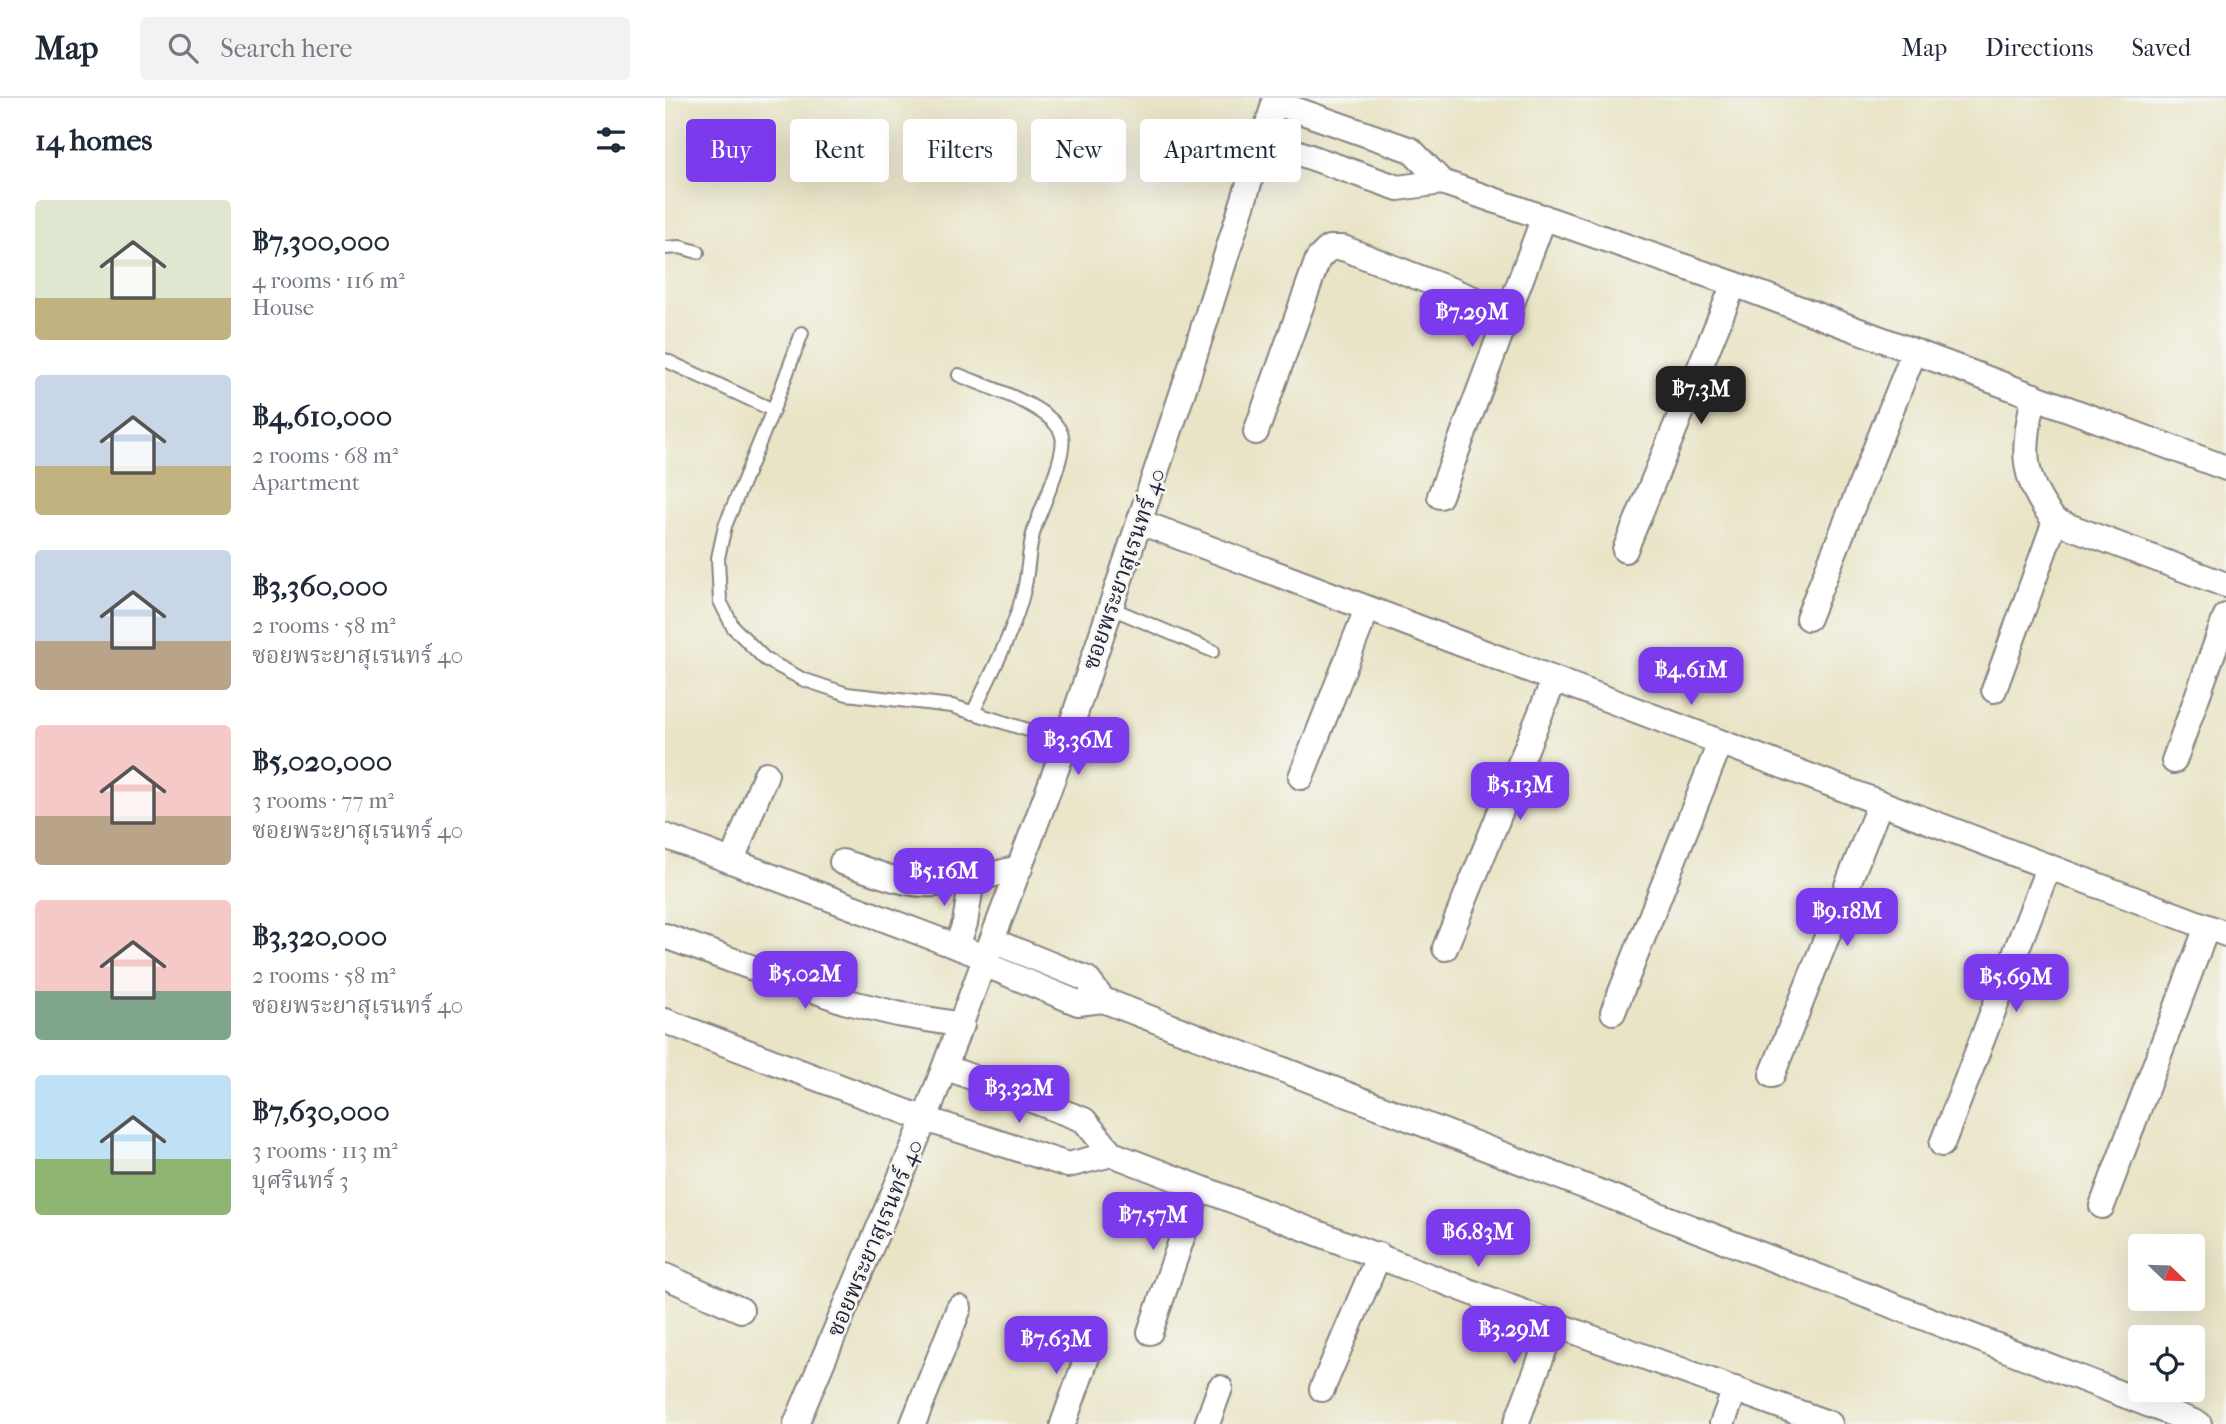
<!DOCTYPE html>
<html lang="en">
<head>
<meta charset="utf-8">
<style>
	:root { --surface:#fff; --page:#f2f2f3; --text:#1f2937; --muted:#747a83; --line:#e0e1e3; --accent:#7c3aed }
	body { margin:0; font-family:"IM FELL French Canon","Noto Serif Thai",serif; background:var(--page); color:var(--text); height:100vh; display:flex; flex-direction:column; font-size:26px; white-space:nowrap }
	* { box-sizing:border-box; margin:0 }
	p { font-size:23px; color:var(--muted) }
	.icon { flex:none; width:38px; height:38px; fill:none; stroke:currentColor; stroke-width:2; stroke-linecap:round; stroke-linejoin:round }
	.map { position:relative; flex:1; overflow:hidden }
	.details { display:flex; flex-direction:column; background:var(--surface); width:665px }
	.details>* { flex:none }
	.guide { position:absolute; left:21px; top:21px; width:665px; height:63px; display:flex; gap:14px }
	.needle { width:46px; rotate:113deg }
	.fabs { position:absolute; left:1463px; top:1136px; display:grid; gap:14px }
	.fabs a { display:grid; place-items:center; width:77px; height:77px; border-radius:7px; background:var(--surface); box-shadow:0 7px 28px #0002; font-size:35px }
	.price { position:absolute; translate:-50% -60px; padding:0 16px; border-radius:14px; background:var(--accent); color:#fff; font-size:23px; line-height:46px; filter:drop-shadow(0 2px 4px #0008) }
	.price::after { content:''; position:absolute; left:50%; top:42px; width:21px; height:16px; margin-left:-10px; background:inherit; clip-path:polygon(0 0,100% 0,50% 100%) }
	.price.current { background:#222; color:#fff }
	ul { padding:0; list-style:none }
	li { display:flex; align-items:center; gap:21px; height:175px; padding:0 35px }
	li span { display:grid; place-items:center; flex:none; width:196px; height:140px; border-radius:7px; color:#555 }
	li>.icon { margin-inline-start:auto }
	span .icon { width:84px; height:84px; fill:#fffc; stroke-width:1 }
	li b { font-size:30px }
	h2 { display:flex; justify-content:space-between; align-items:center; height:84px; padding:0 35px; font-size:30px }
	.chip { padding:0 24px; border-radius:7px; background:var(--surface); box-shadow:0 7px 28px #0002; font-size:24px; line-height:63px }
	.chip.current { background:var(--accent); color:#fff }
	header { display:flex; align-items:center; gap:42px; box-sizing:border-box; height:98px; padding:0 35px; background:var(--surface); border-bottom:2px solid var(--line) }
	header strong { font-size:33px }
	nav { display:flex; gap:38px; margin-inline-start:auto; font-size:24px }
	.search { width:490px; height:63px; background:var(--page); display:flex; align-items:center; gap:18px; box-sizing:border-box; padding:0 24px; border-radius:7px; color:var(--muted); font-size:26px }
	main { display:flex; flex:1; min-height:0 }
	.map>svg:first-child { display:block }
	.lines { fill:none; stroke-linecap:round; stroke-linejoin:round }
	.lane-casing { stroke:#868380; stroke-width:16 }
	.street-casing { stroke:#868380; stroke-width:28 }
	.lane { stroke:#fff; stroke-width:12 }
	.street { stroke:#fff; stroke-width:24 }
	.labels { text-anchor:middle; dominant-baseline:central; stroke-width:5; stroke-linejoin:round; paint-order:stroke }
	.street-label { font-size:23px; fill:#22223b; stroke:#f6f6f2 }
</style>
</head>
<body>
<header>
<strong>Map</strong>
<div class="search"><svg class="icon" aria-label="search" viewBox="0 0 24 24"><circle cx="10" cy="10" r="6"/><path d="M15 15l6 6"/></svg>Search here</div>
<nav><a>Map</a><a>Directions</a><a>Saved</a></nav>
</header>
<main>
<section class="details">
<h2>14 homes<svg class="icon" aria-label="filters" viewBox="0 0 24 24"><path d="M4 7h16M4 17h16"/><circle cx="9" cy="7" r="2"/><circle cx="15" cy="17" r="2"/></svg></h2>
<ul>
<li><span style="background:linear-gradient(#dfe7d0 70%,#c2b280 0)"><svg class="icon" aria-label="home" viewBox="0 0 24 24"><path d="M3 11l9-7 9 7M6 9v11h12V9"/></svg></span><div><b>฿7,300,000</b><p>4 rooms · 116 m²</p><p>House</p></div></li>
<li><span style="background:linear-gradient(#c9d6e8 65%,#c2b280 0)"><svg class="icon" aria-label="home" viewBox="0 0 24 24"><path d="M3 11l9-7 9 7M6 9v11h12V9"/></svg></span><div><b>฿4,610,000</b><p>2 rooms · 68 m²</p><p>Apartment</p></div></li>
<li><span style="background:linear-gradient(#c9d6e8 65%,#b9a48a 0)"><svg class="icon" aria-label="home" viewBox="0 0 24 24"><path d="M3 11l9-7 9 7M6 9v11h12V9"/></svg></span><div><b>฿3,360,000</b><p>2 rooms · 58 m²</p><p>ซอยพระยาสุเรนทร์ 40</p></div></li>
<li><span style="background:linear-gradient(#f6c9c9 65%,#b9a48a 0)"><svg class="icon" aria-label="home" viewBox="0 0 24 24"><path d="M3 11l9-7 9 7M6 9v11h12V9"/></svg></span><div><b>฿5,020,000</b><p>3 rooms · 77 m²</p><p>ซอยพระยาสุเรนทร์ 40</p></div></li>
<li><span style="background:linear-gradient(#f6c9c9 65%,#7fa58c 0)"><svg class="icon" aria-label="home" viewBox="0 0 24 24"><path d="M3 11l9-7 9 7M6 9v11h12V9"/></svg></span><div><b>฿3,320,000</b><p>2 rooms · 58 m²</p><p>ซอยพระยาสุเรนทร์ 40</p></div></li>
<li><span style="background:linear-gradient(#bfe0f5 60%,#8fb573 0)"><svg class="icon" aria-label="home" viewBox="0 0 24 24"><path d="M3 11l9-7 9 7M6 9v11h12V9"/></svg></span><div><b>฿7,630,000</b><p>3 rooms · 113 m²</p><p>บุศรินทร์ 3</p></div></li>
</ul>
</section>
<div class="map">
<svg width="1561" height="1326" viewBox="0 0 1561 1326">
	<rect width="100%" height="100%" fill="#f6f6f2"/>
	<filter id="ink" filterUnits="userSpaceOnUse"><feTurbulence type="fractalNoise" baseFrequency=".0143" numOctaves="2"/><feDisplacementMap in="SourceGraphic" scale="14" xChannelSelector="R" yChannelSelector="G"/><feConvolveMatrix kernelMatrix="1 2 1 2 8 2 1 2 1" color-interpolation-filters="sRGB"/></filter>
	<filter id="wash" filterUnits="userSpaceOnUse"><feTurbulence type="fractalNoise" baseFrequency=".00686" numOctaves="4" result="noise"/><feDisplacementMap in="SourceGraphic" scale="28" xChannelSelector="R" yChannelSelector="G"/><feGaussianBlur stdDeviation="1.57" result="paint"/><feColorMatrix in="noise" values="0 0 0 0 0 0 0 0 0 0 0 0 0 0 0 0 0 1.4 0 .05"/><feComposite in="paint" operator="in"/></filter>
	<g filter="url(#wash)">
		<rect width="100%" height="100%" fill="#e9e4c6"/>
	</g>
	<g filter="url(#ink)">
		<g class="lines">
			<g class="lane-casing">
				<g id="lane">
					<path d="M0,150L15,149L33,154"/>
					<path d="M137,235L108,312L60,428L53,460L55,503L68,529L100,561L137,581L182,596L287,608L401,644"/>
					<path d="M0,262L108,312"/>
					<path d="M294,277C319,288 390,309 397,338C402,356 376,410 370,429C363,450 364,471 359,492C349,534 326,575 308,615"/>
					<path d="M446,510L548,553"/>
				</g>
			</g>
			<g class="street-casing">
				<g id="street">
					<path d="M609,4L746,52L777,84L1069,186L1561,370"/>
					<path d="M597,42L733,90L777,84"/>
					<path d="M1369,298C1358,351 1354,379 1390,423L1561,487"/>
					<path d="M591,334L653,161L664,150H678L845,215"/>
					<path d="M775,398L879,119"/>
					<path d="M475,424L1561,836"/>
					<path d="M960,452L1069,186"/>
					<path d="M1143,520L1249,254"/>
					<path d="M1329,592L1390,423"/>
					<path d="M1509,663L1561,518"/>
					<path d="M636,679L702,511"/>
					<path d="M0,738L322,860"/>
					<path d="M67,763L101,676"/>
					<path d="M177,764C203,772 230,784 257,786C290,788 323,777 355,770"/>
					<path d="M0,838L179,903L232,916L297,927"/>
					<path d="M328,843L422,881L438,902"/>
					<path d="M292,848L300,825L307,781"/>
					<path d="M780,850L889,582"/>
					<path d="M319,866L413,905L438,902L1534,1326"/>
					<path d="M948,914L1055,645"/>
					<path d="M0,923L260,1021L403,1067L447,1056"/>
					<path d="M280,969L419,1022L447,1056L889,1226L1165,1326"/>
					<path d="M1107,977L1215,705"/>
					<path d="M1277,1046L1383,770"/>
					<path d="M1437,1108L1542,829"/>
					<path d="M0,1178L76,1212"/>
					<path d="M485,1234L534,1090"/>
					<path d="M657,1291L714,1157"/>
					<path d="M131,1326L260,1021L395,661L524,275L611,0"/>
					<path d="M248,1326L294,1210"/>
					<path d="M398,1326L427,1245"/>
					<path d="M542,1326L555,1290"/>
					<path d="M851,1326L889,1226"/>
					<path d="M1057,1326L1070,1291"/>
				</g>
			</g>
			<use href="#lane" class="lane"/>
			<use href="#street" class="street"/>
		</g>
	</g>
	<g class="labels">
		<g class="street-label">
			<text transform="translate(459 471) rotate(-71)">ซอยพระยาสุเรนทร์ 40</text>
			<text transform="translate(210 1140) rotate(-67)">ซอยพระยาสุเรนทร์ 40</text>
		</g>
	</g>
</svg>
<div class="fabs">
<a><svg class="needle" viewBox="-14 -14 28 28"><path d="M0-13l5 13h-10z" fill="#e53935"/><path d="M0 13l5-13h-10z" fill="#747a83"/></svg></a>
<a><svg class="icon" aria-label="locate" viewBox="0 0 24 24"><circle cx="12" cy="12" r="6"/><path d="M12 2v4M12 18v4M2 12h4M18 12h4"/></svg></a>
</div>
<b class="price" style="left:807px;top:251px">฿7.29M</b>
<b class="price current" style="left:1036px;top:328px">฿7.3M</b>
<b class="price" style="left:1026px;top:609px">฿4.61M</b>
<b class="price" style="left:413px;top:679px">฿3.36M</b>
<b class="price" style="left:855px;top:724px">฿5.13M</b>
<b class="price" style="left:279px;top:810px">฿5.16M</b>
<b class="price" style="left:1182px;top:850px">฿9.18M</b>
<b class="price" style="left:140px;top:913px">฿5.02M</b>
<b class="price" style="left:1351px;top:916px">฿5.69M</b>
<b class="price" style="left:354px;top:1027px">฿3.32M</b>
<b class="price" style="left:488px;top:1154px">฿7.57M</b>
<b class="price" style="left:813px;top:1171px">฿6.83M</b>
<b class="price" style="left:849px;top:1268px">฿3.29M</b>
<b class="price" style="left:391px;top:1278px">฿7.63M</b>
<div class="guide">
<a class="chip current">Buy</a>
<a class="chip">Rent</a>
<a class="chip">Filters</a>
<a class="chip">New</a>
<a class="chip">Apartment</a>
</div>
</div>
</main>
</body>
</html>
